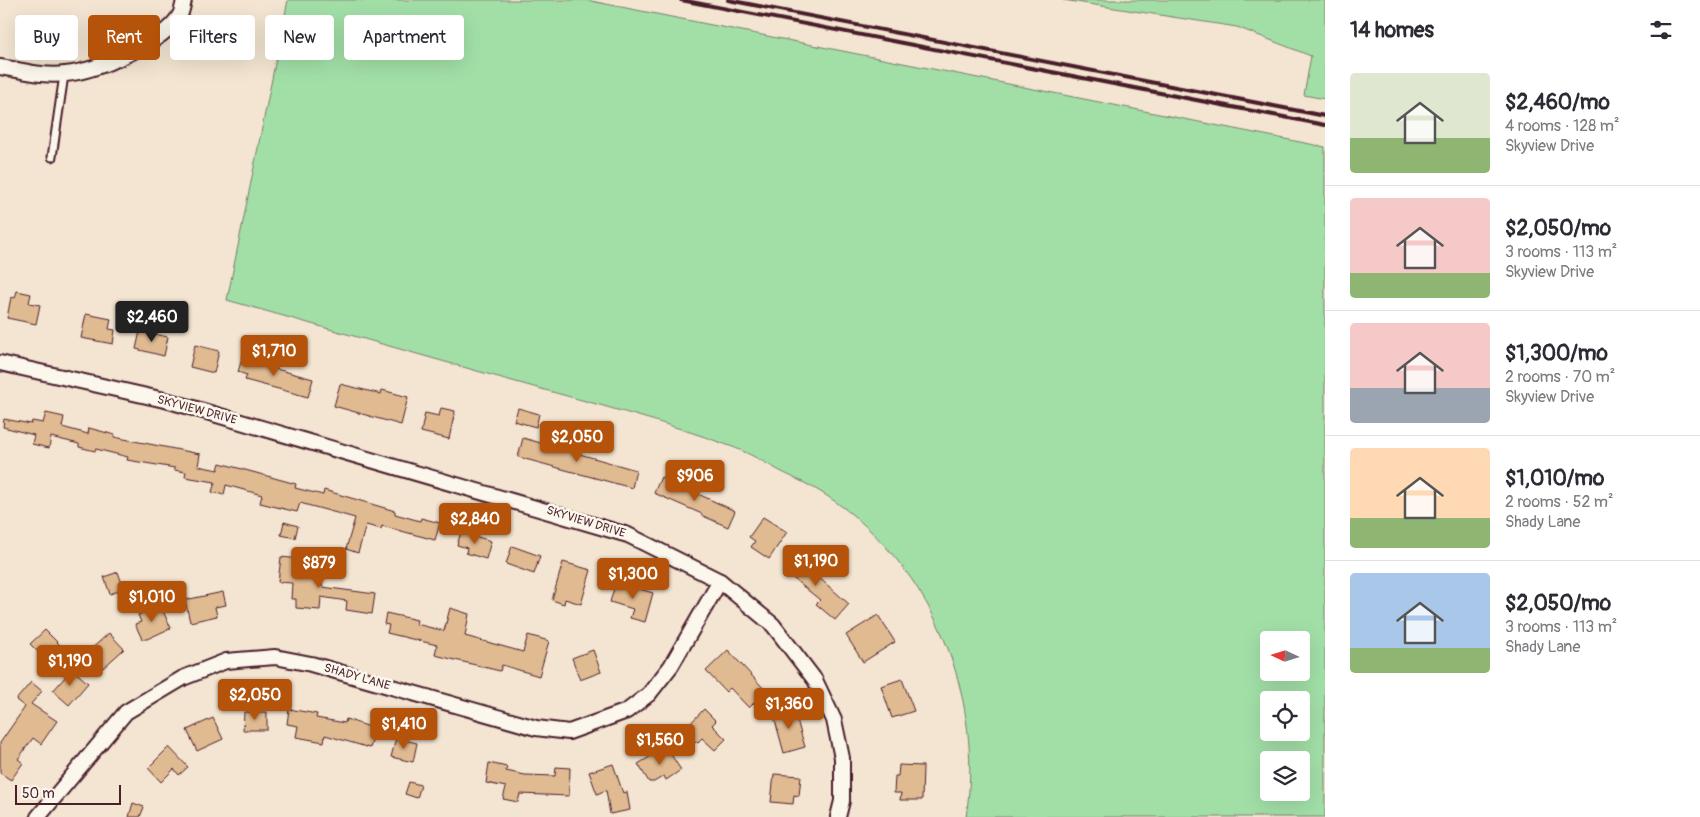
<!DOCTYPE html>
<html lang="en">
<head>
<meta charset="utf-8">
<style>
	:root { --surface:#fff; --page:#f7f7f7; --text:#2b2b33; --muted:#7c7c81; --line:#e1e1e2; --accent:#b45309 }
	body { margin:0; font-family:Pangolin,sans-serif; background:var(--page); color:var(--text); height:100vh; display:flex; flex-direction:column; font-size:19px; white-space:nowrap }
	* { box-sizing:border-box; margin:0 }
	p { font-size:16px; color:var(--muted) }
	.icon { flex:none; width:28px; height:28px; fill:none; stroke:currentColor; stroke-width:2; stroke-linecap:round; stroke-linejoin:round }
	.map { position:relative; flex:1; overflow:hidden }
	.sheet { display:flex; flex-direction:column; background:var(--surface); width:375px }
	.sheet>* { flex:none }
	.banner { position:absolute; left:15px; top:15px; width:475px; height:45px; display:flex; gap:10px }
	.needle { width:32px; rotate:274deg }
	.controls { position:absolute; left:1260px; top:631px; display:grid; gap:10px }
	.controls a { display:grid; place-items:center; width:50px; height:50px; border-radius:5px; background:var(--surface); box-shadow:0 5px 20px #0002; font-size:25px }
	.scale { position:absolute; left:15px; bottom:12px; width:106px; box-sizing:border-box; padding-left:5px; border:2px solid #4a1f2b; border-top:0; font-size:14px; line-height:18px; white-space:nowrap; color:#4a1f2b; -webkit-text-stroke:4px #fbf7ec; paint-order:stroke }
	.price { position:absolute; translate:-50% -42px; padding:0 11px; border-radius:5px; background:var(--accent); color:#fff; font-size:16px; line-height:32px; filter:drop-shadow(0 1px 2px #0008) }
	.price::after { content:''; position:absolute; left:50%; top:30px; width:15px; height:11px; margin-left:-8px; background:inherit; clip-path:polygon(0 0,100% 0,50% 100%) }
	.price.on { background:#222; color:#fff }
	ul { padding:0; list-style:none }
	li { display:flex; align-items:center; gap:15px; height:125px; padding:0 25px }
	li+li { border-top:1px solid var(--line) }
	li span { display:grid; place-items:center; flex:none; width:140px; height:100px; border-radius:5px; color:#555 }
	li>.icon { margin-inline-start:auto }
	span .icon { width:60px; height:60px; fill:#fffc; stroke-width:1 }
	li b { font-size:21px }
	h2 { display:flex; justify-content:space-between; align-items:center; height:60px; padding:0 25px; font-size:21px }
	.pill { padding:0 18px; border-radius:5px; background:var(--surface); box-shadow:0 5px 20px #0002; font-size:18px; line-height:45px }
	.pill.on { background:var(--accent); color:#fff }
	main { display:flex; flex:1; min-height:0 }
	.map>svg:first-child { display:block }
	.green { fill:#a2dfa7; stroke:#767f69; fill-rule:evenodd }
	.building { fill:#e0ba91; stroke:#4a1f2b }
	.lines { fill:none; stroke-linecap:round; stroke-linejoin:round }
	.service-casing { stroke:#4a1f2b; stroke-width:11 }
	.minor-casing { stroke:#4a1f2b; stroke-width:18 }
	.service { stroke:#fbf7ec; stroke-width:7 }
	.minor { stroke:#fbf7ec; stroke-width:14 }
	.rail { stroke:#4a1f2b; stroke-width:4 }
	.labels { text-anchor:middle; dominant-baseline:central; stroke-width:5; stroke-linejoin:round; paint-order:stroke }
	.street-label { font-size:12px; fill:#4a1f2b; stroke:#fbf7ec }
</style>
</head>
<body>
<main>
<div class="map">
<svg width="1325" height="817" viewBox="0 0 1325 817">
	<rect width="100%" height="100%" fill="#f3e5d1"/>
	<filter id="ink" filterUnits="userSpaceOnUse"><feTurbulence type="fractalNoise" baseFrequency=".02" numOctaves="2"/><feDisplacementMap in="SourceGraphic" scale="10" xChannelSelector="R" yChannelSelector="G"/><feConvolveMatrix kernelMatrix="1 2 1 2 8 2 1 2 1" color-interpolation-filters="sRGB"/></filter>
	<g filter="url(#ink)">
		<g class="green">
			<path d="M288,0H586L1325,147V817H966C974,765 969,713 953,663C931,595 885,533 824,494C810,485 794,478 780,471C764,462 747,452 730,446C663,421 592,403 523,384C424,356 326,328 227,300ZM1269,640H1301V672H1269ZM1269,700H1301V732H1269ZM1269,760H1301V792H1269Z"/>
			<path d="M1063,0H1325V99L1304,95L1311,56L1237,27Z"/>
		</g>
		<g class="building">
			<path d="M17,291L31,294L29,303L40,305L36,324L7,318L11,297L15,298Z"/>
			<path d="M86,314L111,319L109,329L115,330L113,344L81,338Z"/>
			<path d="M140,331L168,337L164,356L136,349Z"/>
			<path d="M195,345L219,351L214,373L190,367Z"/>
			<path d="M243,355L266,362L265,366L313,379L308,397L245,380L247,375L238,372Z"/>
			<path d="M340,384L381,394L382,390L408,397L401,425L334,406Z"/>
			<path d="M441,408L455,411L449,439L421,432L425,413L439,416Z"/>
			<path d="M518,408L539,414L536,427L514,421Z"/>
			<path d="M46,413L64,417L62,427L88,434L89,428L115,435L114,437L200,454L198,466L218,470L220,463L296,484L295,488L323,495L324,490L395,511V514L420,521L421,518L440,523L435,540L382,526L381,529L366,525L358,553L346,549L355,518L300,503L297,512L260,503L262,495L226,485L224,495L212,492L215,482L185,477L186,472L174,470L175,468L127,460L128,457L96,449L95,451L79,447V444L51,437L49,448L32,444L34,435L3,427L4,419L31,424L32,421L43,423Z"/>
			<path d="M523,438L636,470L632,488L518,457Z"/>
			<path d="M661,477L735,511L728,527L701,515L702,514L654,493Z"/>
			<path d="M763,517L787,532L769,559L751,547L755,541L749,537Z"/>
			<path d="M284,522L298,526L295,538L281,535Z"/>
			<path d="M461,532L491,541L486,559L466,553L467,548L457,545Z"/>
			<path d="M512,546L540,556L534,574L506,564Z"/>
			<path d="M799,553L809,561L806,564L819,575L817,576L849,604L835,620L816,604L820,600L784,571Z"/>
			<path d="M281,557L300,559L299,571L323,573L322,587L375,594L372,614L346,610L347,601L321,597L320,610L296,608V599H291L292,583L278,582Z"/>
			<path d="M563,562L591,570L581,604L565,599L564,604L552,600Z"/>
			<path d="M118,572L124,589L110,594L104,577Z"/>
			<path d="M616,582L653,593L645,622L630,618L633,609L610,602Z"/>
			<path d="M223,592L226,605L215,607L217,616L190,622L185,600Z"/>
			<path d="M160,605L171,628L147,639H142L135,624L141,622L138,615Z"/>
			<path d="M450,608L469,614L465,636L523,652L528,635L549,641L539,676L502,665L500,671L435,655L437,645L387,633L389,625L384,624L386,613L417,620L416,624L444,631Z"/>
			<path d="M878,615L895,642L863,662L846,635Z"/>
			<path d="M45,630L60,645L45,659L30,644Z"/>
			<path d="M109,633L124,649L103,668L89,651Z"/>
			<path d="M593,650L601,672L580,680L572,658Z"/>
			<path d="M728,650L766,691L749,708L730,688L726,692L706,671Z"/>
			<path d="M72,669L88,683L69,705L53,691Z"/>
			<path d="M902,679L914,711L892,718L881,686Z"/>
			<path d="M31,682L42,691L31,704L57,721L41,744L33,738L18,759L23,763L11,780L0,773V743L25,707L16,700Z"/>
			<path d="M793,707L805,747L784,753L773,713Z"/>
			<path d="M289,709L317,714L316,718L345,723L346,719L376,729L370,748L325,735L324,742L296,737L298,726L287,724Z"/>
			<path d="M704,709L716,721L712,725L726,739L715,750L702,738L697,743L684,730Z"/>
			<path d="M244,712H267V730H243Z"/>
			<path d="M213,718L223,739L197,751L187,730Z"/>
			<path d="M396,738L417,743L413,762L391,757Z"/>
			<path d="M169,747L188,767L179,775L174,769L161,782L148,768Z"/>
			<path d="M666,747L681,770L666,780L664,776L654,782H649L638,764Z"/>
			<path d="M489,763L507,767L506,771L525,775L555,776L556,767L570,768L569,796L520,794L518,802L503,799L506,787L486,783Z"/>
			<path d="M613,764L623,793L627,792L630,810L610,814L606,790L597,794L589,772Z"/>
			<path d="M899,765L923,766L922,800H900L901,793H894L895,776H898Z"/>
			<path d="M774,774L801,776L799,796L794,795L793,804L771,802Z"/>
			<path d="M409,782L421,785L417,798L405,794Z"/>
			<path d="M133,803L144,807L140,817H129Z"/>
		</g>
		<g class="lines">
			<g class="service-casing">
				<path id="service" d="M52,157L64,75"/>
			</g>
			<g class="minor-casing">
				<g id="minor">
					<path d="M0,67C21,70 44,77 65,74C97,71 163,43 180,15C182,11 183,5 184,0"/>
					<path d="M0,363L169,401L628,535L720,581L773,625L815,680L834,720L842,758V801L838,817"/>
					<path d="M38,817L126,712L183,678L226,661L275,657L311,664L536,728L569,732L627,711L649,694L671,666L720,581"/>
				</g>
			</g>
			<use href="#service" class="service"/>
			<use href="#minor" class="minor"/>
			<g class="rail">
				<path d="M681,0L1325,125"/>
				<path d="M728,0L1325,116"/>
			</g>
		</g>
	</g>
	<g class="labels">
		<g class="street-label">
			<text transform="translate(197 410) rotate(15)">SKYVIEW DRIVE</text>
			<text transform="translate(586 522) rotate(17)">SKYVIEW DRIVE</text>
			<text transform="translate(357 677) rotate(16)">SHADY LANE</text>
		</g>
	</g>
</svg>
<div class="controls">
<a><svg class="needle" viewBox="-14 -14 28 28"><path d="M0-13l5 13h-10z" fill="#e53935"/><path d="M0 13l5-13h-10z" fill="#7c7c81"/></svg></a>
<a><svg class="icon" aria-label="locate" viewBox="0 0 24 24"><circle cx="12" cy="12" r="6"/><path d="M12 2v4M12 18v4M2 12h4M18 12h4"/></svg></a>
<a><svg class="icon" aria-label="layers" viewBox="0 0 24 24"><path d="M12 4l9 5-9 5-9-5zM3 14l9 5 9-5"/></svg></a>
</div>
<div class="scale">50 m</div>
<b class="price on" style="left:152px;top:343px">$2,460</b>
<b class="price" style="left:274px;top:377px">$1,710</b>
<b class="price" style="left:577px;top:463px">$2,050</b>
<b class="price" style="left:695px;top:502px">$906</b>
<b class="price" style="left:475px;top:545px">$2,840</b>
<b class="price" style="left:816px;top:587px">$1,190</b>
<b class="price" style="left:319px;top:589px">$879</b>
<b class="price" style="left:633px;top:600px">$1,300</b>
<b class="price" style="left:152px;top:623px">$1,010</b>
<b class="price" style="left:70px;top:687px">$1,190</b>
<b class="price" style="left:255px;top:721px">$2,050</b>
<b class="price" style="left:789px;top:730px">$1,360</b>
<b class="price" style="left:404px;top:750px">$1,410</b>
<b class="price" style="left:660px;top:766px">$1,560</b>
<div class="banner">
<a class="pill">Buy</a>
<a class="pill on">Rent</a>
<a class="pill">Filters</a>
<a class="pill">New</a>
<a class="pill">Apartment</a>
</div>
</div>
<section class="sheet">
<h2>14 homes<svg class="icon" aria-label="filters" viewBox="0 0 24 24"><path d="M4 7h16M4 17h16"/><circle cx="9" cy="7" r="2"/><circle cx="15" cy="17" r="2"/></svg></h2>
<ul>
<li><span style="background:linear-gradient(#dfe7d0 65%,#8fb573 0)"><svg class="icon" aria-label="home" viewBox="0 0 24 24"><path d="M3 11l9-7 9 7M6 9v11h12V9"/></svg></span><div><b>$2,460/mo</b><p>4 rooms · 128 m²</p><p>Skyview Drive</p></div></li>
<li><span style="background:linear-gradient(#f6c9c9 75%,#8fb573 0)"><svg class="icon" aria-label="home" viewBox="0 0 24 24"><path d="M3 11l9-7 9 7M6 9v11h12V9"/></svg></span><div><b>$2,050/mo</b><p>3 rooms · 113 m²</p><p>Skyview Drive</p></div></li>
<li><span style="background:linear-gradient(#f6c9c9 65%,#9aa5b1 0)"><svg class="icon" aria-label="home" viewBox="0 0 24 24"><path d="M3 11l9-7 9 7M6 9v11h12V9"/></svg></span><div><b>$1,300/mo</b><p>2 rooms · 70 m²</p><p>Skyview Drive</p></div></li>
<li><span style="background:linear-gradient(#ffd9b3 70%,#8fb573 0)"><svg class="icon" aria-label="home" viewBox="0 0 24 24"><path d="M3 11l9-7 9 7M6 9v11h12V9"/></svg></span><div><b>$1,010/mo</b><p>2 rooms · 52 m²</p><p>Shady Lane</p></div></li>
<li><span style="background:linear-gradient(#a9c7e8 75%,#8fb573 0)"><svg class="icon" aria-label="home" viewBox="0 0 24 24"><path d="M3 11l9-7 9 7M6 9v11h12V9"/></svg></span><div><b>$2,050/mo</b><p>3 rooms · 113 m²</p><p>Shady Lane</p></div></li>
</ul>
</section>
</main>
</body>
</html>
